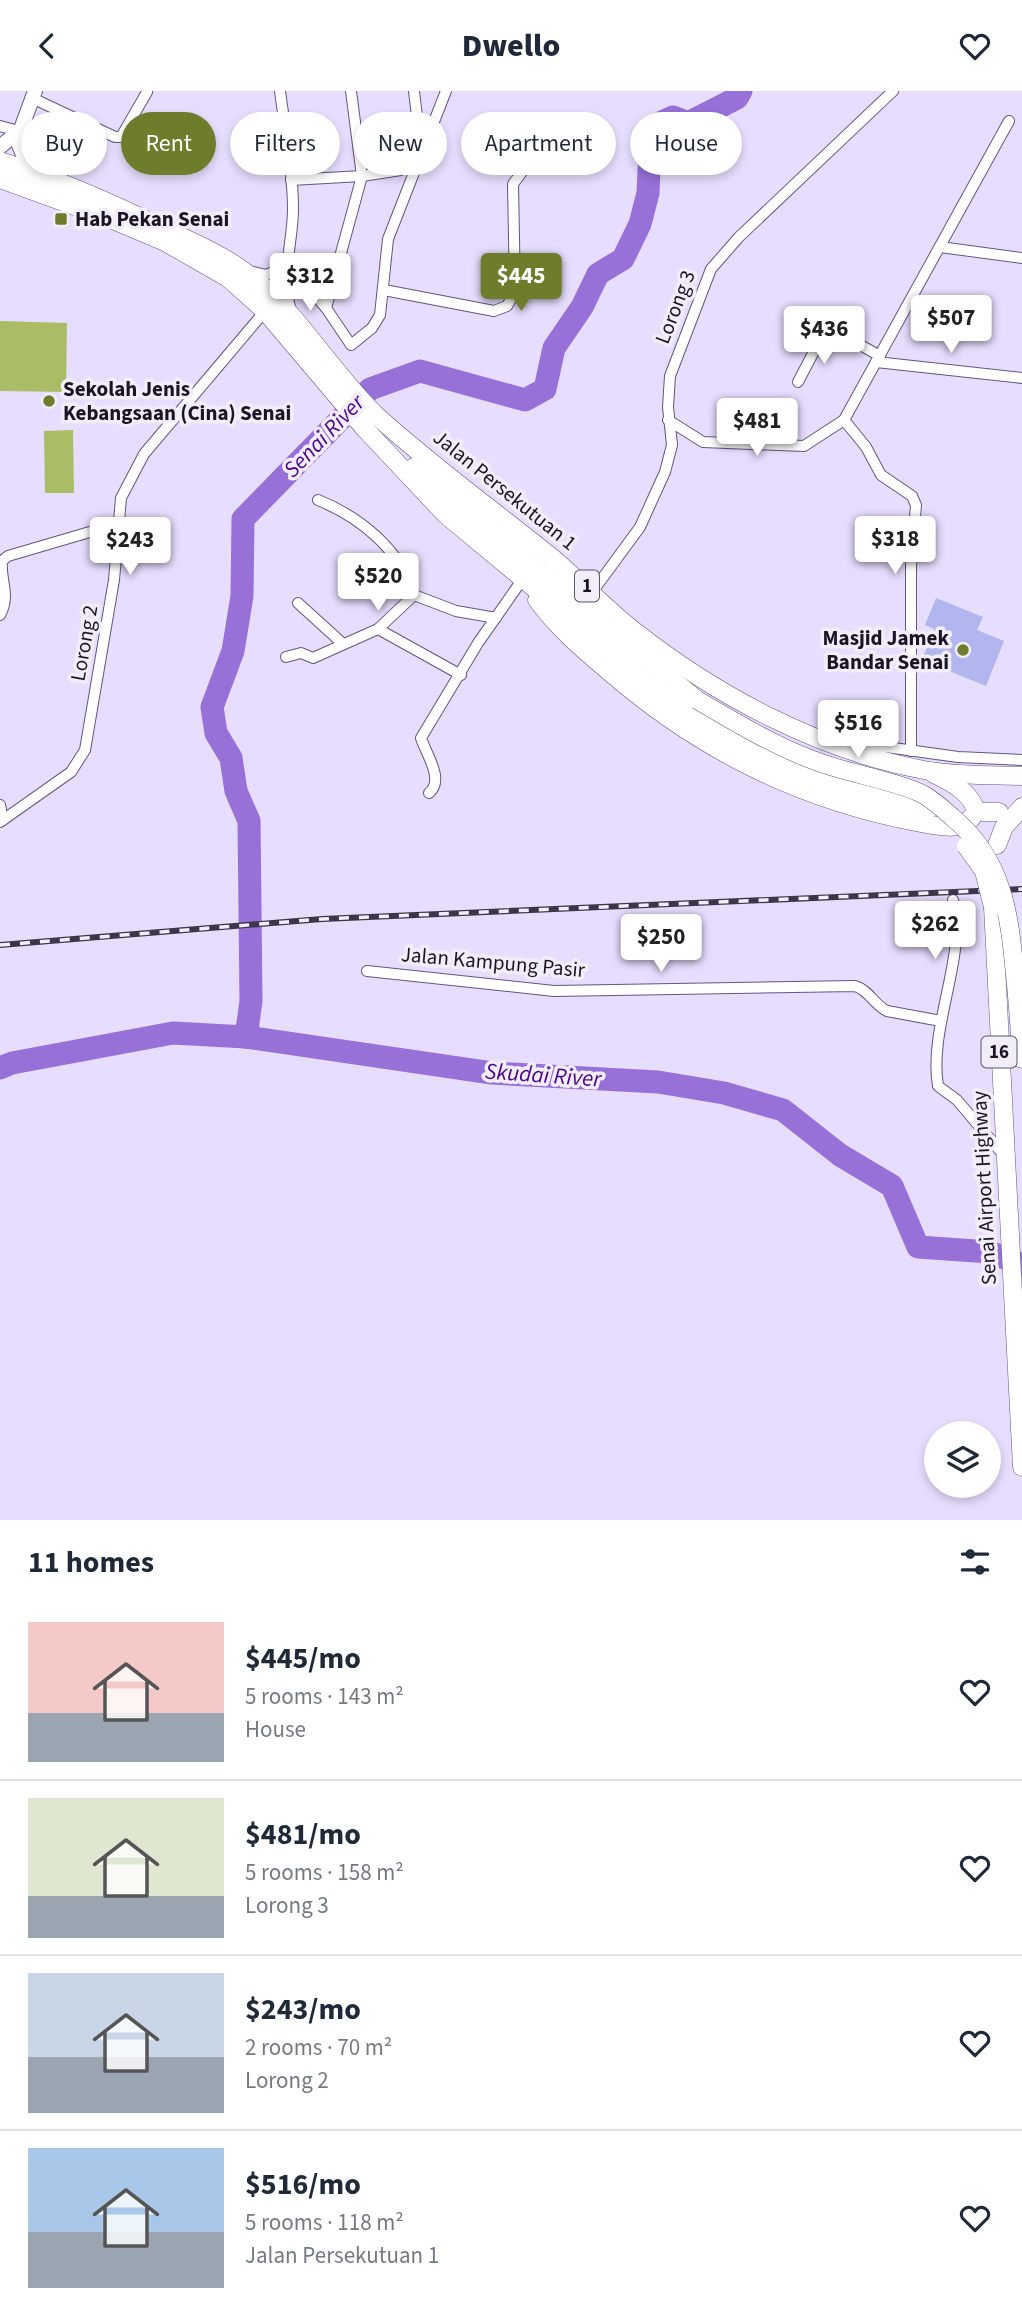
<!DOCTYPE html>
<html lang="en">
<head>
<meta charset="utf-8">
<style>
	:root { --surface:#fff; --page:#f2f2f3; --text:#1f2937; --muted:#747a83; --line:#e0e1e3; --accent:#6d7d2b }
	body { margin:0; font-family:"Source Sans 3",sans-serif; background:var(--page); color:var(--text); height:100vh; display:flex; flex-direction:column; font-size:26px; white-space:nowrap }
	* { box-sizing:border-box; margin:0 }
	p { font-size:23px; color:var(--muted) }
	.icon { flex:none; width:38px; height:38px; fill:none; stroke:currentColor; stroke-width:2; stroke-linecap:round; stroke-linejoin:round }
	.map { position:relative; height:1429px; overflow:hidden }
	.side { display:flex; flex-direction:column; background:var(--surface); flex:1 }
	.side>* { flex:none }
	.guide { position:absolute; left:21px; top:21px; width:980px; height:63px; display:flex; gap:14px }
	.buttons { position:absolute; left:924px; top:1330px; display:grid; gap:14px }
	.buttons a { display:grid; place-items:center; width:77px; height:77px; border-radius:50%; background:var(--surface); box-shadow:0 4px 10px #0003; font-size:35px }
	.price { position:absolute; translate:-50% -60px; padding:0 16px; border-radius:7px; background:#fff; color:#222; font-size:23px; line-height:46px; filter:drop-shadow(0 2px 4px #0008) }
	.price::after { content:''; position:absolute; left:50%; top:42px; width:21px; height:16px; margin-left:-10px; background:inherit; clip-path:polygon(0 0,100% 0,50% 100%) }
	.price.on { background:var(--accent); color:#fff }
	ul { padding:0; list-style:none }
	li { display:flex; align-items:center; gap:21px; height:175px; padding:0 28px }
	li+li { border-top:2px solid var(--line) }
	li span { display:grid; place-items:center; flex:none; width:196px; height:140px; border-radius:0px; color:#555 }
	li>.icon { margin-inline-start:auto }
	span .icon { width:84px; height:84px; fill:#fffc; stroke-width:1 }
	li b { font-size:30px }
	h2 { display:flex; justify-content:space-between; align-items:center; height:84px; padding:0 28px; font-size:30px }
	.tag { padding:0 24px; border-radius:32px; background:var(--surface); box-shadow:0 4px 10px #0003; font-size:24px; line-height:63px }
	.tag.on { background:var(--accent); color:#fff }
	header { display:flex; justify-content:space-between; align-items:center; height:91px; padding:0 28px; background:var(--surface); font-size:32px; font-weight:800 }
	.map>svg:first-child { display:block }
	.green { fill:#aabd66 }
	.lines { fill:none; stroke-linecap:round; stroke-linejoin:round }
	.river { stroke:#9770d8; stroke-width:23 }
	.building { fill:#b1b7ee }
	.minor-casing { stroke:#655484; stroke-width:12 }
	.tertiary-casing { stroke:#655484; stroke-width:16 }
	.trunk-casing { stroke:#655484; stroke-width:19 }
	.minor { stroke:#fff; stroke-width:10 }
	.tertiary { stroke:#fff; stroke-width:14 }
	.trunk { stroke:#fff; stroke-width:18 }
	.rail-casing { stroke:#3d364b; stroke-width:6 }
	.rail { stroke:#f1eef9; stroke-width:3.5; stroke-dasharray:10; stroke-linecap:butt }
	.trunk-bridge-casing { stroke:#655484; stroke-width:19; stroke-linecap:butt }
	.trunk-bridge { stroke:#fff; stroke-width:18 }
	.poi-dot { fill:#6d7d2b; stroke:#f1eef9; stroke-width:2.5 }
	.labels { text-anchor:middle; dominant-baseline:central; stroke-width:7; stroke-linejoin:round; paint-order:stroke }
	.shield { fill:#f1eef9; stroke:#5b5566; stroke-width:2 }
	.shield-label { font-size:19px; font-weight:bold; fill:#1b1427 }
	.poi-label { font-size:21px; font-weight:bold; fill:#1b1427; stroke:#f1eef9; text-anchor:start }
	.street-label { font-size:21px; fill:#1b1427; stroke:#f1eef9 }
	.water-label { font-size:23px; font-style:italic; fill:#4c048a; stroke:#f1eef9 }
</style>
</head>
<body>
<header><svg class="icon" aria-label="back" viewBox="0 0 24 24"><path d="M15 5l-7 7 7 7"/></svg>Dwello<svg class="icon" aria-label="heart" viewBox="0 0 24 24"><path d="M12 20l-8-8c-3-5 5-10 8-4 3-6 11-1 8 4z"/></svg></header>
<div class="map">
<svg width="1022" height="1429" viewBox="0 0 1022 1429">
	<rect width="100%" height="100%" fill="#e7ddfe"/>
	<g class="green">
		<path d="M0,230L67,232L66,301L0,300Z"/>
		<path d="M73,339L74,402H45L44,340Z"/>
	</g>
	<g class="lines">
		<g class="river">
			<path d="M246,946L251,910L249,730L236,700L231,667L216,642L212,616L233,560L242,505L243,428L370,298L420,280L525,309L545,298L554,257L582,216L598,183L623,168L640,133L648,102L651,36L673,26L688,32L737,7L741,0"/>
			<path d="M0,977L12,972L173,942L246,946L492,982L658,991L724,1002L783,1019L840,1064L892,1095L918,1156L990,1161L1022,1174"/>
		</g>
	</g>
	<path class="building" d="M936,507L983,526L977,539L1004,550L986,595L922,569L934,538L925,534Z"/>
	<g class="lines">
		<g class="minor-casing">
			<g id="minor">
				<path d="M280,0C285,39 293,79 293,118C293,152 280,186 291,219"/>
				<path d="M32,7L115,46H121L147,1"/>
				<path d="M0,35L19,40"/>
				<path d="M291,89L362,85L401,79L418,34L414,0"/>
				<path d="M940,156L1022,167"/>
				<path d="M289,174L326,217L351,254L372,237L380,224L388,148L446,0"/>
				<path d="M249,180L266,184L289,174"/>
				<path d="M384,199L494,220L507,215L515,201L513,93L528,73"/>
				<path d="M326,217L362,85L351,0"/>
				<path d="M876,271L1022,287"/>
				<path d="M798,291L822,245L827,240L837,241L880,265"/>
				<path d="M668,329L703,351L804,355L844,329L1009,30"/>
				<path d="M844,329L866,356L881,384L912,405L916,414L911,475V660"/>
				<path d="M318,409C360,426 401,459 414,504L378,538"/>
				<path d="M593,500L640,436L665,381L672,354L668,316L670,285L711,178L739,146L893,0"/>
				<path d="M414,504L456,520L496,527"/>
				<path d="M298,512L342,552"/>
				<path d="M0,524C11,504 0,490 2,470L8,465L117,433"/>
				<path d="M286,566L301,562L313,567L378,538L461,584"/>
				<path d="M843,650L958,666L1022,669"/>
				<path d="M429,702C445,689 426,663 421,647L478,552L522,489"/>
				<path d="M0,714L3,729"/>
				<path d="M0,731L71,681L85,659L114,489L121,407L144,363L265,220"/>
				<path d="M953,809C968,864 928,936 938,995L957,1009L1006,1067"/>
				<path d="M367,880L554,900L855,895C869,899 874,914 887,920L941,930"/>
			</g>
		</g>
		<g class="tertiary-casing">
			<g id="tertiary">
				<path d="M35,0L17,49L24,66L43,83"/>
				<path d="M0,56L19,40"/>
			</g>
		</g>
		<g class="trunk-casing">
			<g id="trunk">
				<path d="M0,70C58,88 110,111 165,138C190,150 217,161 241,178C297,217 329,280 378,326C432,375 493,419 550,465C579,489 605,517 633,539C717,605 818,659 924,679C956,685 990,684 1022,685"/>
				<path d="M0,88L113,129L165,151L228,187L265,220L365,338L446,424L662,603L723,644L803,682L877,705L931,717"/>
				<path d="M414,376L697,609"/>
				<path d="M537,509C559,539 585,560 613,584C701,659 797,707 911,730C933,734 966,745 976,719C969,700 952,692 934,683"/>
				<path d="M983,721H999"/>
				<path d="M997,754L1004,736L1022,716"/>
				<path d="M993,816L1022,1376"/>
				<path d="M1017,904L1022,968"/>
			</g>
		</g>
		<use href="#minor" class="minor"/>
		<use href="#tertiary" class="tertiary"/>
		<use href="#trunk" class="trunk"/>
		<g class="rail-casing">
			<path id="rail" d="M0,854L322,828L1022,798"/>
		</g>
		<use href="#rail" class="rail"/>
		<g class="trunk-bridge-casing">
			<g id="trunk-bridge">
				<path d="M697,609C737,632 777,657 821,672C852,683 887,688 918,701C930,706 942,717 952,726C1009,773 1010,835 1017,904"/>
				<path d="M966,755L984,780L993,816"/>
			</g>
		</g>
		<use href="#trunk-bridge" class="trunk-bridge"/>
	</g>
	<g class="poi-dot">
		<rect x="54" y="121" width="14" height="14" rx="3.5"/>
		<circle cx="49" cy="310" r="7"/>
		<circle cx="963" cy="559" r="7"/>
	</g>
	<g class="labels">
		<g class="shield">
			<rect x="575" y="479.5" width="24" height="31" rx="5"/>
			<rect x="981.5" y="945.5" width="35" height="31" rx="5"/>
		</g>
		<g class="shield-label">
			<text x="587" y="495">1</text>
			<text x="999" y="961">16</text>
		</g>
		<g class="poi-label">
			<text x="75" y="128">Hab Pekan Senai</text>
			<text x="63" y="298">Sekolah Jenis<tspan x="63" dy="24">Kebangsaan (Cina) Senai</tspan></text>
			<text x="949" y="547" text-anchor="end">Masjid Jamek<tspan x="949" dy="24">Bandar Senai</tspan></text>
		</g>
		<g class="street-label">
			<text transform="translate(675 216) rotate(-69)">Lorong 3</text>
			<text transform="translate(505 399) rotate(39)">Jalan Persekutuan 1</text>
			<text transform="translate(84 552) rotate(-80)">Lorong 2</text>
			<text transform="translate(493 871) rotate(5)">Jalan Kampung Pasir</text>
			<text transform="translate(984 1097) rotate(-93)">Senai Airport Highway</text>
		</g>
		<g class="water-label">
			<text transform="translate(324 345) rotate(-46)">Senai River</text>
			<text transform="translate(543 984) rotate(4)">Skudai River</text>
		</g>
	</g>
</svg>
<div class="buttons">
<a><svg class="icon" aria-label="layers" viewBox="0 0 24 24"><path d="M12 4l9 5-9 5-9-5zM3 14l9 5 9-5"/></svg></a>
</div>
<b class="price" style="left:310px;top:222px">$312</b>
<b class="price on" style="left:521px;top:222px">$445</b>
<b class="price" style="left:951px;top:264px">$507</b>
<b class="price" style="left:824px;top:275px">$436</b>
<b class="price" style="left:757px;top:367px">$481</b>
<b class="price" style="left:895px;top:485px">$318</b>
<b class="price" style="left:130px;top:486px">$243</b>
<b class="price" style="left:378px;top:522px">$520</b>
<b class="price" style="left:858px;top:669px">$516</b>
<b class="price" style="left:935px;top:870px">$262</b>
<b class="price" style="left:661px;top:883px">$250</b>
<div class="guide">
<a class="tag">Buy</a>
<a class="tag on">Rent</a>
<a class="tag">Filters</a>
<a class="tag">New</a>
<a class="tag">Apartment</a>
<a class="tag">House</a>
</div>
</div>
<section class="side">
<h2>11 homes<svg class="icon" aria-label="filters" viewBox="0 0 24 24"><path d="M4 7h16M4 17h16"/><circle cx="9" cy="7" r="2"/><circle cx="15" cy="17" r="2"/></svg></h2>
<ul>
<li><span style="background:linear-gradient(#f6c9c9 65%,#9aa5b1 0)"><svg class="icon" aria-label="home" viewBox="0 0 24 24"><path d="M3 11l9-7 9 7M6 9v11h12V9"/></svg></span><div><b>$445/mo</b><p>5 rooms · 143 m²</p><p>House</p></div><svg class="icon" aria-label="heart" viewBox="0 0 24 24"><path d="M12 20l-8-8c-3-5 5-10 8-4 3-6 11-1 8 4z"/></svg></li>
<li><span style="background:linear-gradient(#dfe7d0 70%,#9aa5b1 0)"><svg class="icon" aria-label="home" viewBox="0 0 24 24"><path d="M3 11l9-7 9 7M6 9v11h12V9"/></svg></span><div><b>$481/mo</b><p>5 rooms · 158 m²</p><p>Lorong 3</p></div><svg class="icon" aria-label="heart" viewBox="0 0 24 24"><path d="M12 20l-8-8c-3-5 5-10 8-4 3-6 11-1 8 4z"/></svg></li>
<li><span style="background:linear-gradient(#c9d6e8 60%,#9aa5b1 0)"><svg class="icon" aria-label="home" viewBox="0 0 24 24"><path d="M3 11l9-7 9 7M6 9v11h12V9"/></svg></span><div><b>$243/mo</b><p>2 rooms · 70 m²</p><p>Lorong 2</p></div><svg class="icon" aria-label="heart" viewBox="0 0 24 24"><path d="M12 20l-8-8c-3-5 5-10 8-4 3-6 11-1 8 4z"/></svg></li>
<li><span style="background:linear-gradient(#a9c7e8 60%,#9aa5b1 0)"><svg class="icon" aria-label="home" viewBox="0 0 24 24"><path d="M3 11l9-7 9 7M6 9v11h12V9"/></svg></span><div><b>$516/mo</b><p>5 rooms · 118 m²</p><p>Jalan Persekutuan 1</p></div><svg class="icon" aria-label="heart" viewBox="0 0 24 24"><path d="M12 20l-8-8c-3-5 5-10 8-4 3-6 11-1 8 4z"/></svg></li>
</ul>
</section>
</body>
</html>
